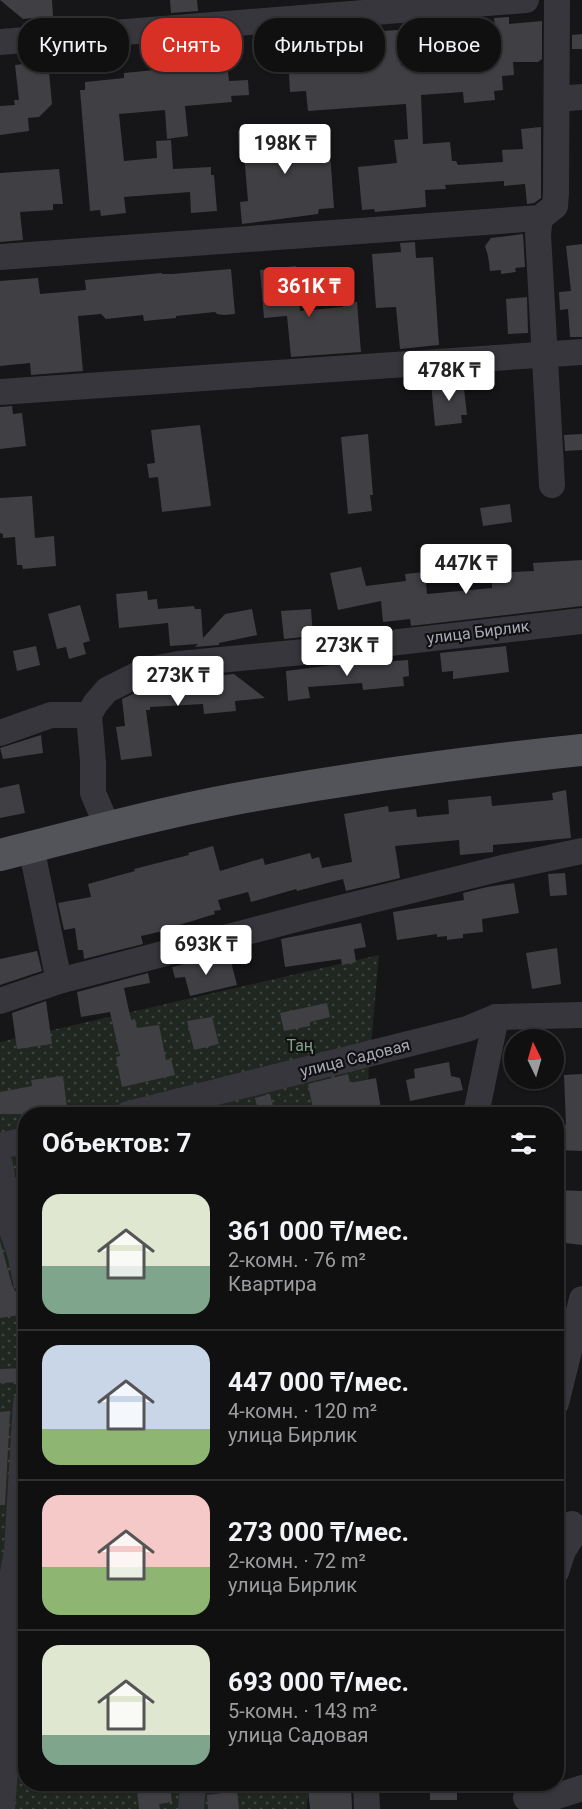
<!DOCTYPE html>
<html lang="ru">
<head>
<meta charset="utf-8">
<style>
	:root { --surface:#101011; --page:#19191a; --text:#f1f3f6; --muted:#9c9d9f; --line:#303031; --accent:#d93025 }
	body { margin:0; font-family:Roboto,sans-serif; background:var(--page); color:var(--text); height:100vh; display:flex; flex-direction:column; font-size:22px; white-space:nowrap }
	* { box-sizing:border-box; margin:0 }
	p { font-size:20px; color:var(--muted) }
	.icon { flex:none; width:33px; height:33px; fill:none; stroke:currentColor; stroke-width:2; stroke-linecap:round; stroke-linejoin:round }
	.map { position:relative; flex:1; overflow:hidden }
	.side { position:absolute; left:18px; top:1107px; width:546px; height:684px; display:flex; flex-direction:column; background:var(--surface); border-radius:24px; box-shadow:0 2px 4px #0004,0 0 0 2px var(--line) }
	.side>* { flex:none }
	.banner { position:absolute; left:18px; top:18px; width:546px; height:54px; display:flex; gap:12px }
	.needle { width:39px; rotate:355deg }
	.fabs { position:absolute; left:504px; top:1029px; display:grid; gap:12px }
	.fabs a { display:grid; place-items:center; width:60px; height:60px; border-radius:50%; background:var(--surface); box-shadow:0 2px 4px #0004,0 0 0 2px var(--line); font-size:30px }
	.price { position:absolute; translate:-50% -51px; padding:0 14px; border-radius:6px; background:#fff; color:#222; font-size:20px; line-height:39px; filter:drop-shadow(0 2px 3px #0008) }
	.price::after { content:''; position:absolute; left:50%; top:36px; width:18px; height:14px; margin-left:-9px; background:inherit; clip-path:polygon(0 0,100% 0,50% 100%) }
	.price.selected { background:var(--accent); color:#fff }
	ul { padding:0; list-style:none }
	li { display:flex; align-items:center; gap:18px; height:150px; padding:0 24px }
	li+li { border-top:2px solid var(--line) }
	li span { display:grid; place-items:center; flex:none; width:168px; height:120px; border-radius:18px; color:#555 }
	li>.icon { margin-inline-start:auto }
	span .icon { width:72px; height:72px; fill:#fffc; stroke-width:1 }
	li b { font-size:26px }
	h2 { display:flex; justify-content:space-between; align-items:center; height:72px; padding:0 24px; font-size:26px }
	.pill { padding:0 21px; border-radius:24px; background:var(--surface); box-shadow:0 2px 4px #0004,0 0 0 2px var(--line); font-size:21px; line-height:54px }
	.pill.selected { background:var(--accent); color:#fff }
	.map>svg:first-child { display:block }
	.park { fill:url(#park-dots) }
	.building { fill:#403f44 }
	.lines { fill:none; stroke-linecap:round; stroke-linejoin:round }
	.minor { stroke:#36363c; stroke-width:26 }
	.major { stroke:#53535a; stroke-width:32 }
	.labels { text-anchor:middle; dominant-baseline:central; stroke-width:4.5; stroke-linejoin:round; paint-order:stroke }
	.street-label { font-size:16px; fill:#a8aab6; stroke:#111012 }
	.park-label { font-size:16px; fill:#80a087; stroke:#111012 }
</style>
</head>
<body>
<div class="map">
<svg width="582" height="1809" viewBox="0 0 582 1809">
	<defs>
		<pattern id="park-dots" width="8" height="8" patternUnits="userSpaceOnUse" patternTransform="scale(1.5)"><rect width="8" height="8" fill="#202721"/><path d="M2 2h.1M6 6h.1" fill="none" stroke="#3e443f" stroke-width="1.8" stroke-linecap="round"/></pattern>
	</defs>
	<rect width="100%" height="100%" fill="#161517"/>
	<path class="park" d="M379,955L365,1114H26V1784H309L307,1809H0V1042Z"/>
	<g class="building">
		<path d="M0,0H52L53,16L23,19Z"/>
		<path d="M170,0H197L198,11L171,13Z"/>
		<path d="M509,17V24L542,21V59L538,62H513L514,75L502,76L503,90L494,91L495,100L464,103L463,92L421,95L423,144L450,142L452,161H456L458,165L503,162L502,150L523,149L521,129L541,127V198L534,203L527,204L525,184L504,186V181L445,185L446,189L425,190L426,207L375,212L374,209L362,210L358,167L397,163L394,140L408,139L406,104L308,111L306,91L290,92L289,74L305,73L304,65L350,61L347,30L366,29V32L398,30L401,66L422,57L458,61V57L498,53L494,18Z"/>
		<path d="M582,34V49H572V35Z"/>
		<path d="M48,61L52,104L39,117L28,118L29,131L0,135V106L15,105L14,100H19L15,65Z"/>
		<path d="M227,63L229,81L248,80L249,95L231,96L232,102L185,106L188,136L167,139L165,110L119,114L124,161L157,158L156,141L171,140L173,169L211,167V175H214L217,211L191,213L190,192L124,197L126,213L101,216L100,210L90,211L80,90H85V82L124,78V73Z"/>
		<path d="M267,130V132L303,130L304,140L329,138L334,208L319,209L318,214L242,224L240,202L248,201L244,154H239L238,131Z"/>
		<path d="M59,169L63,204H53V210L20,212L23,240L0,242V173Z"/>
		<path d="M523,234L525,267L515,268L516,272L501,274V270L490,271L488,256L485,246L491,238Z"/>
		<path d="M415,242L416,258L433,257L439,345L400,349L396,307L376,308L372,254L401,252L400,243Z"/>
		<path d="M582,244V337H570L568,309L560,310L559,292L571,291L566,246Z"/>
		<path d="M296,266L300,311L343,307V303L357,302L361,352L291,357L287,316L264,318L260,270Z"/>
		<path d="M231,269L235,314L224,315L217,314L215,312L176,316V318L144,321L143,315L106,319L101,314L78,316L83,371L31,375L30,363L0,366V281L38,278L40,294L86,290L85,280L162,273V274H172Z"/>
		<path d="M527,297L528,333L508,334L506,299Z"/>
		<path d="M463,380L467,415H461L462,423L435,426L431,383Z"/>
		<path d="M12,406L13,414L22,413L26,446L0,449V407Z"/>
		<path d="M200,425L211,506L162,512L158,477L149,478L147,464L155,463L151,430Z"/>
		<path d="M368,434L373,495H370L372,511L348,514L341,437Z"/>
		<path d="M582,434V450L565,451L564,435Z"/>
		<path d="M32,496L35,538L54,536L56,566L23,569L22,565H17L15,537L3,538V534L0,533V498Z"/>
		<path d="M510,504L512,522L483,526L480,508Z"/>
		<path d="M582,560V606L411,626L410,619L383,622L381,601L338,610L330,573L361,567L366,586L406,581L405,574L425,572L427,594L492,588V573L534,571L533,563Z"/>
		<path d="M147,591L148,600L157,599L158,609L194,606L195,609H201L203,638L225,614L252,609L257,635L219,643V645L195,647L198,644L170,646L168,623L119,628L116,594Z"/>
		<path d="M80,605L90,641L83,643L86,654L69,659L66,647L57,649L48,614Z"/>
		<path d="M311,609L313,636L284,639L281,611Z"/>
		<path d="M36,646L40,665L17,671L13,651Z"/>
		<path d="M506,646L509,672L453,679V671L442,672L440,653Z"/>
		<path d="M408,660L409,676L403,677L404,686L363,690L362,683L308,687L310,698L288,701L286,671L355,662V664Z"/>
		<path d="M234,674L265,698L235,701L236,711L204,714L203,704L150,707V710H146L152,756L121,760L116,727L125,726L122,699L135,693L162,690V682L181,679Z"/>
		<path d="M41,735L43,753L3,759L0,748Z"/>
		<path d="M19,784L25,813L0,818V788Z"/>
		<path d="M566,790L571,838L493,845V852L460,855L459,840L395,846L400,878L346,891L343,879L297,891L296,889L251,902L248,892L218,900L221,910L214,911L215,914L176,926L178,935L165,938L163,931L141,936L143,944L84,959L83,950H78L75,928L64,930L58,903L91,897L88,884L135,871L134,869L189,855L188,853L213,846L220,871L263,858L265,865L310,853L312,859L319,857L322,868L352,862L344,814L388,806L389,812L416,809L417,817L449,814L448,800L491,796L492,806L553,800L552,793Z"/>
		<path d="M565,873L567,895L550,896L548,874Z"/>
		<path d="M514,883L519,913L482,919L483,932L463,934V938L447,940V936L437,937V934L397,940L393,912L464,900L463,893L487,887Z"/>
		<path d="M361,923L366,947L354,949L356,962L342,965L341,959L285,967L281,939Z"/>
		<path d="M557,948L561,984L532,989L526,953Z"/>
		<path d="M37,951L42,971L0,985V959Z"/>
		<path d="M230,958L237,985L190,996L185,977L175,978L172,967L201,960L202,965Z"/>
		<path d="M148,973L150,983L124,988L131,1020L135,1019L137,1028L159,1025L166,1060L171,1059L175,1075L122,1087L116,1057L120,1056L110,1012L81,1017L77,992Z"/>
		<path d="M46,1001L52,1044L17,1049L12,1013Z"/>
		<path d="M327,1003L330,1017L310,1022V1026L284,1031L280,1013Z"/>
		<path d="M212,1017L219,1044L194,1050L187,1021Z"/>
		<path d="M449,1062L451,1076L460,1078L463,1090L410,1101L406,1080L415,1078L414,1069Z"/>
		<path d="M348,1074L350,1083L376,1078L381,1109L352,1114H314L308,1084Z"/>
		<path d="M582,1074V1151L556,1150V1124L566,1125L564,1075Z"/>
		<path d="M63,1076L67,1108L61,1109L62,1114H0V1092L32,1086L31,1080Z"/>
		<path d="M270,1094L275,1114H259L255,1098Z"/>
		<path d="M556,1190L582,1191V1245L556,1242Z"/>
		<path d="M0,1241L12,1285L15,1291L20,1295L21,1298L18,1299L20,1315L0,1318Z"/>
		<path d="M23,1368L24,1382L0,1383V1369Z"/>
		<path d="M10,1411L5,1505H0V1412Z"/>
		<rect x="430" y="1784" width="27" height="16"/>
		<path d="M351,1785L352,1809H310L308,1789Z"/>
		<path d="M170,1787L172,1802L159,1804L160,1809H139L137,1791Z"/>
		<path d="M237,1791L239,1809H208L207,1795Z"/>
	</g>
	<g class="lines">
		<g class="minor">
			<path d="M0,42L526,0"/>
			<path d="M557,99L582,97"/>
			<path d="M540,218L538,234L552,485"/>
			<path d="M0,257L540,218L555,206L556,193L557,0"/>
			<path d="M0,392L582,352"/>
			<path d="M89,715L93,762V793L108,828"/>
			<path d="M0,733L51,715H89L95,704L107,690L147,670L179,664L355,647L582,621"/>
			<path d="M31,847L59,981"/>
			<path d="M0,1001L59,981L312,915L502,868L582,851"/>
			<path d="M128,1114L432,1038L467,1029L496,1017L582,1015"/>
			<path d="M476,1114L496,1017"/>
			<path d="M0,1146L26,1140"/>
			<path d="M0,1165L11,1227L20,1253L26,1281"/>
			<path d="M556,1403L582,1299"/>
			<path d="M556,1572L563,1551L571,1538L572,1524"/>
			<path d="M366,1784L367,1809"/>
			<path d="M526,1798L545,1800L582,1788"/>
			<path d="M2,1809L7,1742L9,1639L13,1617V1573L17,1551L26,1403"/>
			<path d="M191,1809L193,1784"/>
		</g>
		<path class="major" d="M0,855C78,835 156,814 235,799C350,778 466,762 582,750"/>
	</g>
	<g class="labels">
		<g class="street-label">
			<text transform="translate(478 632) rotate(-7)">улица Бирлик</text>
			<text transform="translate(355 1058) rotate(-14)">улица Садовая</text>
		</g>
		<g class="park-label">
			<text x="300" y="1045">Таң</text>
		</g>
	</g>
</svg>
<div class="fabs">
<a><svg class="needle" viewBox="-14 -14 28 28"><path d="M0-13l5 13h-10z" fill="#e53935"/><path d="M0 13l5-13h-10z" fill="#9c9d9f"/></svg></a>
</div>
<b class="price" style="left:285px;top:175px">198K ₸</b>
<b class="price selected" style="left:309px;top:318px">361K ₸</b>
<b class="price" style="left:449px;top:402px">478K ₸</b>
<b class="price" style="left:466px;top:595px">447K ₸</b>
<b class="price" style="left:347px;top:677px">273K ₸</b>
<b class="price" style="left:178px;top:707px">273K ₸</b>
<b class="price" style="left:206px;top:976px">693K ₸</b>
<div class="banner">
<a class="pill">Купить</a>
<a class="pill selected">Снять</a>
<a class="pill">Фильтры</a>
<a class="pill">Новое</a>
</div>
<section class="side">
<h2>Объектов: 7<svg class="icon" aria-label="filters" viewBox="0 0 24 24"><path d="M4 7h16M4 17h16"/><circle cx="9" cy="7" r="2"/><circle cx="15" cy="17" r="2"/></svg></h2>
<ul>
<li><span style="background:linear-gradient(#dfe7d0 60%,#7fa58c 0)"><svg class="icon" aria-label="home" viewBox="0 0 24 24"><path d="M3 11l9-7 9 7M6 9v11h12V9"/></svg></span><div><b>361 000 ₸/мес.</b><p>2-комн. · 76 m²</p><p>Квартира</p></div></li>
<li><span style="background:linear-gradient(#c9d6e8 70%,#8fb573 0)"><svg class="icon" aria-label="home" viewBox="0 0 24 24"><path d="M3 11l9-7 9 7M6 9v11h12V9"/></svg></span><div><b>447 000 ₸/мес.</b><p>4-комн. · 120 m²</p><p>улица Бирлик</p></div></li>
<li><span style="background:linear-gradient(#f6c9c9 60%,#8fb573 0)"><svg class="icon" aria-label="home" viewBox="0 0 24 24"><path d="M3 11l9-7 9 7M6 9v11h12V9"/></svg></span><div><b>273 000 ₸/мес.</b><p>2-комн. · 72 m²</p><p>улица Бирлик</p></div></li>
<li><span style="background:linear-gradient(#dfe7d0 75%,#7fa58c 0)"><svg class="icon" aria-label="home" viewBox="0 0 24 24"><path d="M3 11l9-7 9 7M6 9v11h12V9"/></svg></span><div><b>693 000 ₸/мес.</b><p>5-комн. · 143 m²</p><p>улица Садовая</p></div></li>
</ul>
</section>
</div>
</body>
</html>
